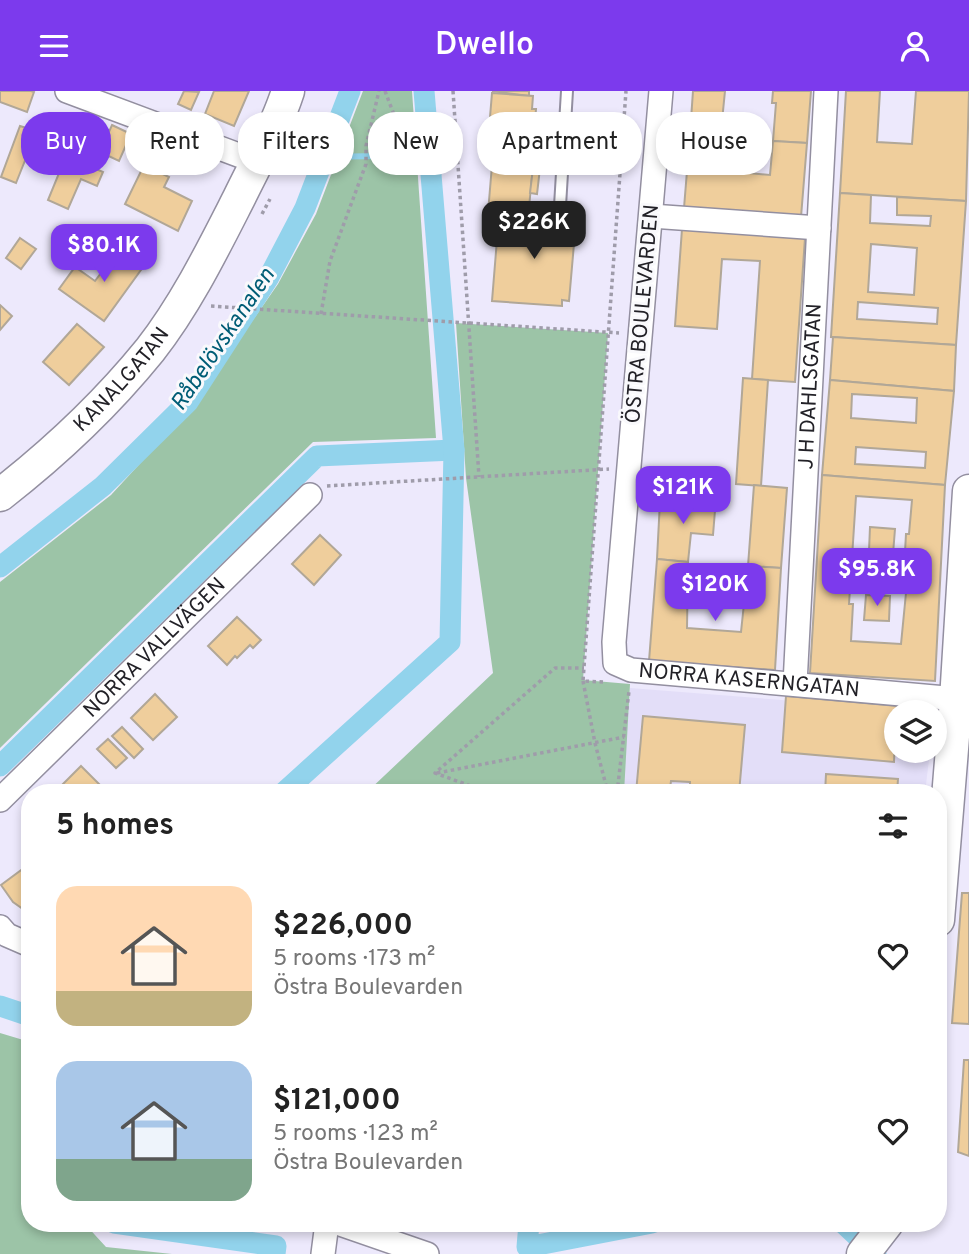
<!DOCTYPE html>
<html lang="en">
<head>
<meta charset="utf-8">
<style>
	:root { --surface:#fff; --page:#f2f2f2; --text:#222; --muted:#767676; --accent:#7c3aed }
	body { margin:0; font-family:Overpass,sans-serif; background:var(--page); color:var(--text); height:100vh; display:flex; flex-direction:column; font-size:26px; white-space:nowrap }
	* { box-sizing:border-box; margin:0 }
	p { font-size:23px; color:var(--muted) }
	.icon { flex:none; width:38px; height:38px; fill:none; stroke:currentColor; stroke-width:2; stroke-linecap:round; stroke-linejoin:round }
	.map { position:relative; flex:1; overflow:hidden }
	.panel { position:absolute; left:21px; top:693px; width:926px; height:448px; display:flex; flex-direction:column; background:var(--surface); border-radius:28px; box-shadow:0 4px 10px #0003 }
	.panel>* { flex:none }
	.hud { position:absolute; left:21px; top:21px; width:928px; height:63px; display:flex; gap:14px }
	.tools { position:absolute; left:884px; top:609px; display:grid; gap:14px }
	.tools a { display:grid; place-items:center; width:63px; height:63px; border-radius:50%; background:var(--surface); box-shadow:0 4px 10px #0003; font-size:35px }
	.price { position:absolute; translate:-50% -60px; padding:0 16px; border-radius:14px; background:var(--accent); color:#fff; font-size:23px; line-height:46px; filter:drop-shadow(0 2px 4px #0008) }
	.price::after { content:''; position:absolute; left:50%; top:42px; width:21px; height:16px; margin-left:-10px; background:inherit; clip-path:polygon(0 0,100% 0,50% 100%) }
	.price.active { background:#222; color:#fff }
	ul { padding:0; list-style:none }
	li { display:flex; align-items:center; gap:21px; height:175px; padding:0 35px }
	li span { display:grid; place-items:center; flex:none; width:196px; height:140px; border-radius:21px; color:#555 }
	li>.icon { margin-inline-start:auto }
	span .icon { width:84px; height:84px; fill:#fffc; stroke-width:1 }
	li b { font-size:30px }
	h2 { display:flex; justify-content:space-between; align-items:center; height:84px; padding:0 35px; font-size:30px }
	.chip { padding:0 24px; border-radius:28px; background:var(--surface); box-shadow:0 4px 10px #0003; font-size:24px; line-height:63px }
	.chip.active { background:var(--accent); color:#fff }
	header { display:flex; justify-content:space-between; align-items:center; height:91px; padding:0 35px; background:var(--accent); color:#fff; font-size:32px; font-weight:600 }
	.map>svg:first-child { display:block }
	.built { fill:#e3def8 }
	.green { fill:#9cc4a7 }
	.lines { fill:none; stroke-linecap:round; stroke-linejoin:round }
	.stream { stroke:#92d3ec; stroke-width:6 }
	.canal { stroke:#92d3ec; stroke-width:21 }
	.building { fill:#efce9c; stroke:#b1a797; stroke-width:2; fill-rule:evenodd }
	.lane-casing { stroke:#938fa0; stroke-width:14 }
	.street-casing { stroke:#938fa0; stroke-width:26 }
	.secondary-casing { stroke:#938fa0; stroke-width:35 }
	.path { stroke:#9f9caa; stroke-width:3.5; stroke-dasharray:3.5 3.5; stroke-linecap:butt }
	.lane { stroke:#fff; stroke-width:10 }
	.street { stroke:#fff; stroke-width:23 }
	.secondary { stroke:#fff; stroke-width:32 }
	.labels { text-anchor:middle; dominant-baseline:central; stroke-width:6; stroke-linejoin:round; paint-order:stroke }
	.street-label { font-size:21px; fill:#222127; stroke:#f9f9fc }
	.water-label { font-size:23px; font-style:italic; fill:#005d76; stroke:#f9f9fc }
</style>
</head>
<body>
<header><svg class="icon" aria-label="menu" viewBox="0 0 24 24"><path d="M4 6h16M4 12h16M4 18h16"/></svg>Dwello<svg class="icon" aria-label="person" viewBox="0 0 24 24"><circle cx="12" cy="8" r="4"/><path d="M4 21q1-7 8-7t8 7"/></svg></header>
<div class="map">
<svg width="969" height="1163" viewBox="0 0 969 1163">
	<rect width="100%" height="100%" fill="#ede9fc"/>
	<path class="built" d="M630,597L934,621H896V660H930L925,702H622Z"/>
	<g class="green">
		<path d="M363,0H412L436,347L313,351L0,657V491L111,404L193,315L278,193L316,123Z"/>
		<path d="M456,232L608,242L583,589L630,593L624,702H366L493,582L466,387Z"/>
		<path d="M0,942L30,951V1132H84L106,1156L172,1163H0Z"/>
	</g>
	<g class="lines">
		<path class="stream" d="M325,66L429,64"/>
		<g class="canal">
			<path d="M0,476L103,395L188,311L269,186L305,117L350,0"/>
			<path d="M0,675L317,365L454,359"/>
			<path d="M283,702L450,551L454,359L424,0"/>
			<path d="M0,915L30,925"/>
			<path d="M114,1132L276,1155L275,1163"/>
			<path d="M529,1132L527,1156L652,1132"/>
			<path d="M843,1132L876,1163"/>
		</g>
	</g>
	<g class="building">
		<path d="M0,0H31L34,1L27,21L0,11Z"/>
		<path d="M184,0L199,1L191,19L178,13Z"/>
		<path d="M214,0H249L234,35L205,23Z"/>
		<path d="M492,0H529V5Z"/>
		<path d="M693,0H725L722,30L748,32L747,47L690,43Z"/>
		<path d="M773,0H811L807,52L773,50L776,12H772Z"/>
		<path d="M846,0H880L877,51L912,53L916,0H969L966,110L840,102Z"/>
		<path d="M492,2L533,5L532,18H536L533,55H528L527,65L487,62Z"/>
		<path d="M112,34L131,43L119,70L100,61Z"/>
		<path d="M20,35L36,40L32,53L44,57L40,67L28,62L16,92L1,86Z"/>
		<path d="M690,43L731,46L728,80L770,84L773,50L807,52L801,126L684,117Z"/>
		<path d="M73,48L94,57L87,74L103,81L97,95L81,88L68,118L48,109Z"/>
		<path d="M493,62L534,66L528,126L488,122Z"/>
		<path d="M144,74L169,86L164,96L192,110L178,140L125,113Z"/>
		<path d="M533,77H540L537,103L530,102Z"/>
		<path d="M840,102L871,104L870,132L930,135L931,125L897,124V106L966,110L956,254L831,246ZM871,153L917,157L914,204L868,201ZM858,211L938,217L937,233L857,228Z"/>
		<path d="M499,124L576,130L569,210L562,209V215L492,210Z"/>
		<path d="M682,138L805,147L795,291L752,288L760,170L722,168L717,238L675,235Z"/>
		<path d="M20,147L36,158L21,178L6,167Z"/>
		<path d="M122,154L146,172L104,230L59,198L75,176L95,190Z"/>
		<path d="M0,214L12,225L0,239Z"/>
		<path d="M77,233L104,256L69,294L43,271Z"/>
		<path d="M833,246L956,254L954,300L830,289Z"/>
		<path d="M743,287L768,289L761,395L736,393Z"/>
		<path d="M830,289L954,300L945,394L822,384ZM852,303L917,307L916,332L851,327ZM856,356L926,361L925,377L855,373Z"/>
		<path d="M822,384L945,394L935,590L810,582ZM856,405L912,409L909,443H906L905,461H910L901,553L851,550L853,513H849Z"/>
		<path d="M754,394L787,397L781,477L748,475Z"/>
		<path d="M680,405L716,407L713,444L691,442L688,471L657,468L660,410L680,411Z"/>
		<path d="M870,436L895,438L893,463L869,460Z"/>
		<path d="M320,444L341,464L314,494L292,473Z"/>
		<path d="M657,468L688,471L687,537L741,541L748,475L781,477L775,579L649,570Z"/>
		<path d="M705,487L730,489L728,514L703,512Z"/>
		<path d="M866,504L890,505L889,530L864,529Z"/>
		<path d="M237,526L261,549L253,557L250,554L237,567L235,565L227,574L208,555Z"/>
		<path d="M155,603L177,626L153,649L131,627Z"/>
		<path d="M786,605L898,615L896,621L894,671L782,661Z"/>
		<path d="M643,625L745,634L739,702H636ZM671,690L690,691V698L670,697Z"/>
		<path d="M122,636L143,658L134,667L112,645Z"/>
		<path d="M108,648L127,667L116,677L97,658Z"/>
		<path d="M81,675L101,695L94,702H54Z"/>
		<path d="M826,683L898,688L897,702H825Z"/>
		<path d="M24,777L30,786V823L13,811L1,794Z"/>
		<path d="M962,802H969V933L952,932Z"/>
		<path d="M964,969H969V1065L958,1061Z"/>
	</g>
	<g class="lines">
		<g class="lane-casing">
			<path id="lane" d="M560,115L567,0"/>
		</g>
		<g class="street-casing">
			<g id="street">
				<path d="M67,0L257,71"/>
				<path id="s1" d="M661,0L614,551L615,572L631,579L969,609"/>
				<path d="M651,125L819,137"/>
				<path id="s2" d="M795,593L826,0"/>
				<path id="s3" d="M0,709L310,404"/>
				<path d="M0,836L7,844L30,854"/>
				<path d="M337,1132L427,1163"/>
				<path d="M323,1163L327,1132"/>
			</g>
		</g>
		<g class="secondary-casing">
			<g id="secondary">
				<path id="s4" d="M0,404C54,362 107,312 150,259C186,213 213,158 239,107C256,72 276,37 288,0"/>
				<path d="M938,829L956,609L969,400"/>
				<path d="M863,1163L887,1132"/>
			</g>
		</g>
		<g class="path">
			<path d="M385,0L399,37"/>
			<path d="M453,0L479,386"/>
			<path d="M371,35L409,38"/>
			<path d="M262,123L270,108"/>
			<path d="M211,215L619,242"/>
			<path d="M321,223L330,170L366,73V55L379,0"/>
			<path d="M327,395L609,378"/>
			<path d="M583,590L595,652L608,702"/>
			<path d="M603,591L583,590L626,0"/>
			<path d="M437,682L624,646"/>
			<path d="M490,702L435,682L555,577H584"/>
			<path d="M617,702L629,600"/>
		</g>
		<use href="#lane" class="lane"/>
		<use href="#street" class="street"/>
		<use href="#secondary" class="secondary"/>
	</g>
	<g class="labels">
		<g class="street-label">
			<text transform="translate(643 223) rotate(-85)">ÖSTRA BOULEVARDEN</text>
			<text stroke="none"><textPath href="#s4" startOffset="168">KANALGATAN</textPath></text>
			<text stroke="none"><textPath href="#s2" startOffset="298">J H DAHLSGATAN</textPath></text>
			<text stroke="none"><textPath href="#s3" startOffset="217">NORRA VALLVÄGEN</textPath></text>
			<text stroke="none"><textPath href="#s1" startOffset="710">NORRA KASERNGATAN</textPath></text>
		</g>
		<g class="water-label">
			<text transform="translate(224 249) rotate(-56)">Råbelövskanalen</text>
		</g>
	</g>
</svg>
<div class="tools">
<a><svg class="icon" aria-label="layers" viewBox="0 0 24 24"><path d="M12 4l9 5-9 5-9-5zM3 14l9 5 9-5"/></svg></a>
</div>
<b class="price active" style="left:534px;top:170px">$226K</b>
<b class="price" style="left:104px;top:193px">$80.1K</b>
<b class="price" style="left:683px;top:435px">$121K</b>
<b class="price" style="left:877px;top:517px">$95.8K</b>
<b class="price" style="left:715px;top:532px">$120K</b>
<div class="hud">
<a class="chip active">Buy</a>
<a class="chip">Rent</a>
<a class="chip">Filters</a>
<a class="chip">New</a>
<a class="chip">Apartment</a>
<a class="chip">House</a>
</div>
<section class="panel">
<h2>5 homes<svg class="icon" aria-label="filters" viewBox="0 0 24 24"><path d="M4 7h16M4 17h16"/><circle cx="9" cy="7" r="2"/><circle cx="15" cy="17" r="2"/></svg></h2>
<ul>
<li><span style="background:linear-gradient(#ffd9b3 75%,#c2b280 0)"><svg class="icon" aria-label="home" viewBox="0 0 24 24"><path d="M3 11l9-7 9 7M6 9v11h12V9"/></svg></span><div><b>$226,000</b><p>5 rooms · 173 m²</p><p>Östra Boulevarden</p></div><svg class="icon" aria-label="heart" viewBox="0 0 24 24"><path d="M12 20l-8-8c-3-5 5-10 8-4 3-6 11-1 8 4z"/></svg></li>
<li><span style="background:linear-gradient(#a9c7e8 70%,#7fa58c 0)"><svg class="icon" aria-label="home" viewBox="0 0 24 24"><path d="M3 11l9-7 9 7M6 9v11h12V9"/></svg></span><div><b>$121,000</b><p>5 rooms · 123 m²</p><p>Östra Boulevarden</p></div><svg class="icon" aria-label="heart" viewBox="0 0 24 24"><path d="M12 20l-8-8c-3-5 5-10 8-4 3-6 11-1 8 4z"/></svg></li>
</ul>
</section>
</div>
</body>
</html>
